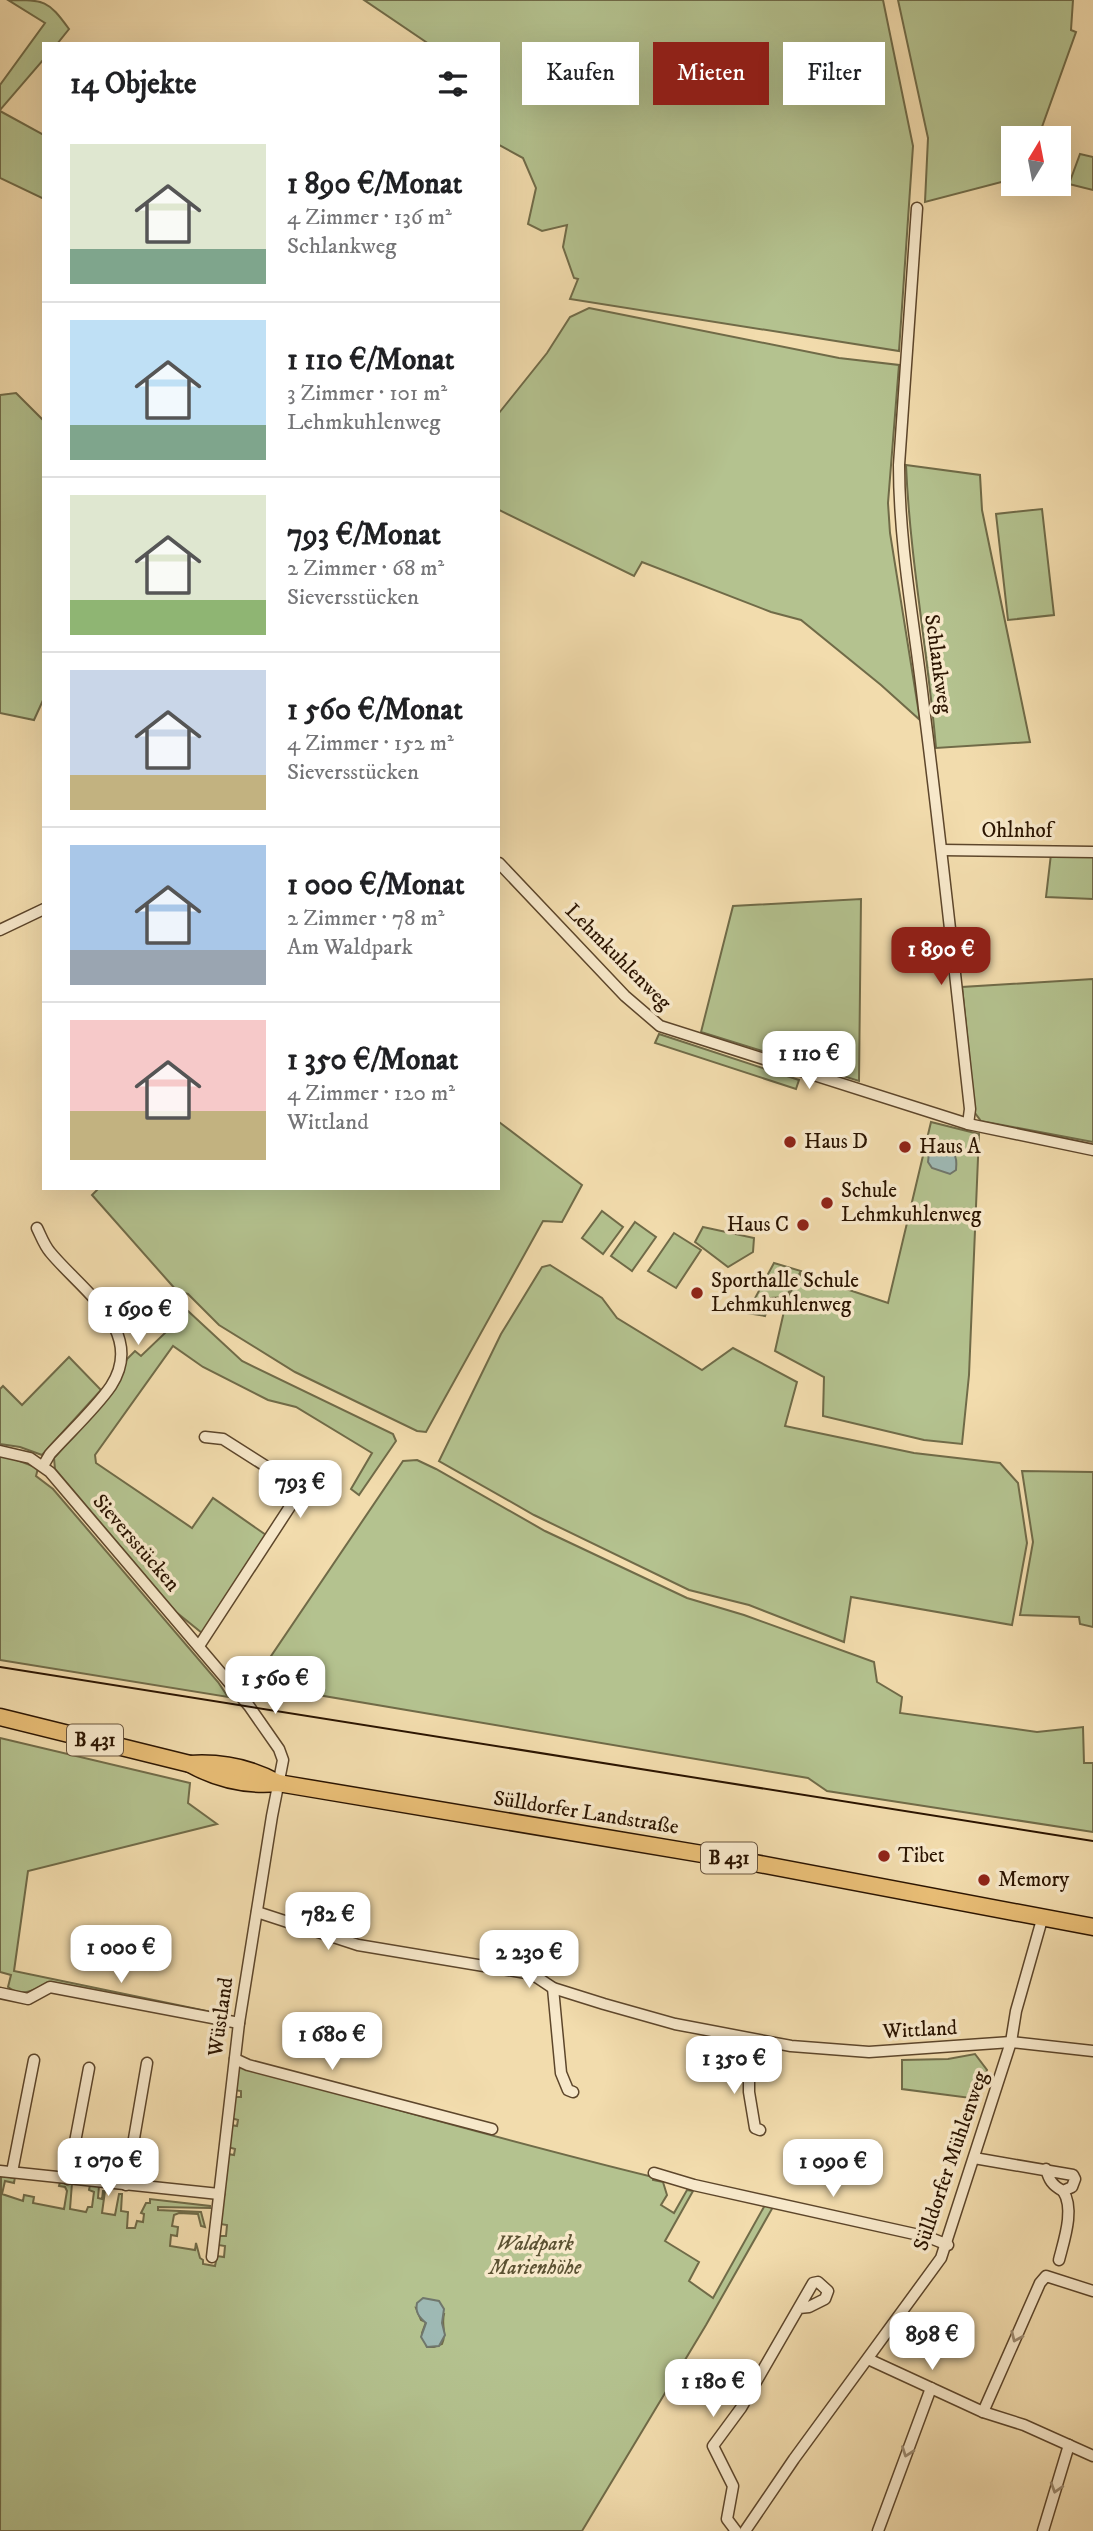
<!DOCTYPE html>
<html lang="de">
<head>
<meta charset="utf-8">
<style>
	:root { --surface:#fff; --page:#f6f6f6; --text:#202124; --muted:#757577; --line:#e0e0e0; --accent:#8f2418 }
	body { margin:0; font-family:"IM FELL DW Pica",serif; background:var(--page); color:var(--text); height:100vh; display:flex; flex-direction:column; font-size:26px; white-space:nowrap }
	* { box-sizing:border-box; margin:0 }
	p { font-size:23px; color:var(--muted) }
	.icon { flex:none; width:38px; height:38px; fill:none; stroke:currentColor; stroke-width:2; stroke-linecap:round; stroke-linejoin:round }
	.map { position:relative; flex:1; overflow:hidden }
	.sheet { position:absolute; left:42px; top:42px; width:458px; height:1148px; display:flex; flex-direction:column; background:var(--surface); border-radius:0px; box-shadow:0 7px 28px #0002 }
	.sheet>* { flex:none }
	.guide { position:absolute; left:522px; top:42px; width:466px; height:63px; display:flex; gap:14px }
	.needle { width:46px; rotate:10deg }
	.controls { position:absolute; left:1001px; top:126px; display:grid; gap:14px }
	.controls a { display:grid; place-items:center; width:70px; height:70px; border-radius:0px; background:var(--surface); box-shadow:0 7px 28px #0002; font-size:35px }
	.price { position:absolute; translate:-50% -60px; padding:0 16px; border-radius:14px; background:#fff; color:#222; font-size:23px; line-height:46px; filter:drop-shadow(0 2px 4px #0008) }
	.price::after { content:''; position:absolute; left:50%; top:42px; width:21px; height:16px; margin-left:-10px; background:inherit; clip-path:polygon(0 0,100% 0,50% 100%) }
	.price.current { background:var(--accent); color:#fff }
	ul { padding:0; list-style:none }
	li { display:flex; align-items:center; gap:21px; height:175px; padding:0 28px }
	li+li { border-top:2px solid var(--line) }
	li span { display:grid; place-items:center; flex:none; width:196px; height:140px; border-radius:0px; color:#555 }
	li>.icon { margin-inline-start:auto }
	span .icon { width:84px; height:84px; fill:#fffc; stroke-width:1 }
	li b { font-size:30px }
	h2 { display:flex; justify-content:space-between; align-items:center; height:84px; padding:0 28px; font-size:30px }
	.pill { padding:0 24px; border-radius:0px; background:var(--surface); box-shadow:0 7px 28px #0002; font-size:24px; line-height:63px }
	.pill.current { background:var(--accent); color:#fff }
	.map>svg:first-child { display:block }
	.green { fill:#b4c28f; stroke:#706b48; stroke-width:2; fill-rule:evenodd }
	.water { fill:#9eb9b4; stroke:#70776c; stroke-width:2 }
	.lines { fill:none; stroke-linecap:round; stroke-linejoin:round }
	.street-casing { stroke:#5d462b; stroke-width:13 }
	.primary-casing { stroke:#2b1400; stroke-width:19 }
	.street { stroke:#f7e8ca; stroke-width:10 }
	.primary { stroke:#e9be76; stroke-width:16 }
	.tram { stroke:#2b1400; stroke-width:2 }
	.oneway { stroke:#9b896f }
	.poi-dot { fill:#8f2418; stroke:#f7e8ca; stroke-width:2.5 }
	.labels { text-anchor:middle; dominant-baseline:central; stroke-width:7; stroke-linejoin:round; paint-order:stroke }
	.shield { fill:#f7e8ca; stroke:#68543d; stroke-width:2 }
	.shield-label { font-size:19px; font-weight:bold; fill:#2b1400 }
	.street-label { font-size:21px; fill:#2b1400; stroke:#f7e8ca }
	.poi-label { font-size:21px; fill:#2b1400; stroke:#f7e8ca; text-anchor:start }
	.park-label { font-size:21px; font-style:italic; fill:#5b5132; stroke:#f7e8ca }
</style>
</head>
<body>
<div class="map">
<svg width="1093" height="2531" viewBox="0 0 1093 2531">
	<rect width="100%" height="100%" fill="#f2dcad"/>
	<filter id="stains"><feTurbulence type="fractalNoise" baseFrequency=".00286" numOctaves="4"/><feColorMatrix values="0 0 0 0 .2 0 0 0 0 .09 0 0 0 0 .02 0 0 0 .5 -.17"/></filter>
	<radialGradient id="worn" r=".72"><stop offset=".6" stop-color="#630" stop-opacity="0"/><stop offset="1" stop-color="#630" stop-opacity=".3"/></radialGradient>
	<g class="green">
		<path d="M8,0C45,0 48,0 69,29L57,44H44V59L0,110V85L45,23Z"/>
		<path d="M364,0H883L913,146L899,351L570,299L578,279L574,278L563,247L567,225L542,231L528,224L536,188L523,158L499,145V44H429Z"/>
		<path d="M898,0H1073L1071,30L1076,32L1038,138H1013V179L925,202L928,138Z"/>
		<path d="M0,111L44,135V199L0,178Z"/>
		<path d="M1080,154L1093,157V190L1069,184Z"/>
		<path d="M589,308L839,358L899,365L888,503L890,533L920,720L881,685L801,620L771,612L642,562L634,576L499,510V413L547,353L570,317Z"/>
		<path d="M16,393L44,421V698L34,720L0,713V395Z"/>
		<path d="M906,465L980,475L982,510L1030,742L936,748C928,653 910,560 906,465Z"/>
		<path d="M1042,509L1054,615L1008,620L996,514Z"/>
		<path d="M1051,854L1093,856V899L1046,897Z"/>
		<path d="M861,899L859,1081L701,1032L733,906Z"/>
		<path d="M1093,979V1142L981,1121L975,1113L962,987Z"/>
		<path d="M659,1034L799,1080L796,1089L655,1043Z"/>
		<path d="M499,1122L582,1185L562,1222L543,1221L426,1432L417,1431L295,1372L219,1325L188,1294L177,1291L92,1195L99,1188H499Z"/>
		<path d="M931,1122L979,1134L969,1375L962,1444L924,1440L823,1416L824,1377L775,1351L787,1298L801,1274L888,1303Z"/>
		<path d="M602,1211L623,1227L603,1254L582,1238Z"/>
		<path d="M635,1222L656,1237L632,1271L611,1256Z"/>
		<path d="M703,1227L754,1238L753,1252L728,1267L695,1242Z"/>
		<path d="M674,1233L701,1250L676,1288L648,1271Z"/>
		<path d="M774,1263L801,1271L786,1297L771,1298L765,1316L747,1313Z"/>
		<path d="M550,1265L602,1298L617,1318L702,1370L733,1348L797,1382L785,1426L914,1453L1000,1463L1018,1483L1027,1543L1012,1625L851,1597L844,1642L749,1605L689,1590L534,1515L439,1461L501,1334L542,1267Z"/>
		<path d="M188,1311L242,1361L393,1434L396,1441L359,1495L351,1489L372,1453L296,1407L268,1400L203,1367L173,1346L95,1455L96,1463L192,1528L213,1498L266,1535L202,1633L176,1612L55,1469L54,1458L117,1386L127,1359L135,1351L141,1356Z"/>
		<path d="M69,1357L101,1390L42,1455L20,1447L0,1444V1389L3,1386L22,1405Z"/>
		<path d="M0,1457H9L38,1468L36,1476L53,1489L218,1682L228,1697L0,1660Z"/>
		<path d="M417,1460L436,1469L545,1531L687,1598L744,1615L874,1662L877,1682L902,1697L900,1713L1037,1732L1083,1727L1084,1763H1093V1832L827,1791L808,1778L265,1686L261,1676L263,1668L403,1461Z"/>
		<path d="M1022,1471L1093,1472V1627L1080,1624L1079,1617L1020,1615L1033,1542Z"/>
		<path d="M0,1738L190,1783L188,1803L217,1824L28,1871L14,1971L231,2016V2018L48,1982C35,1990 21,1998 8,1987L11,1975L0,1972Z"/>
		<path d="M975,2054L987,2070L978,2099L902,2089V2060L948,2059Z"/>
		<path d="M237,2065C375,2104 514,2143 653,2177V2180L663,2182L667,2195L661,2205L674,2213L687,2190L693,2191L665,2241L699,2262L689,2281L713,2298L765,2205L773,2207L706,2325L582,2531H0L1,2176L15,2177L14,2183L5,2181L2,2194L23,2201L24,2195L34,2197L33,2203L64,2209L67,2191L65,2187L59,2186L60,2182L72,2183L70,2209L86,2212L88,2207H92L94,2192L89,2190L90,2185L99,2186L98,2198L102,2199L103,2191H105L102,2213L115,2215L119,2194H122L121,2211L128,2212L127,2228H135L137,2221L143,2222L144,2214L141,2213L146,2203H150V2199L210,2206V2208L158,2207V2210L201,2212L205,2227L201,2226L198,2214L179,2213L174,2215L172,2226L178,2227L177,2236L171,2235L170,2246L195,2250L196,2243L200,2258L203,2260V2264L215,2266L217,2256L224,2257L225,2246L218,2245L219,2236H226L227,2225L220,2224L228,2154L234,2155L235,2149L228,2147L231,2125L237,2126L238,2120L231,2118L234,2097H241V2091L234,2090ZM416,2308L444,2314C441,2325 447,2334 442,2344L434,2347H427L422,2333L426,2322L421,2320Z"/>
	</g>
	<g class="water">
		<path d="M938,1143C953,1150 958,1153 956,1170L950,1174L932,1168L928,1162L930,1144Z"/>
		<path d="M423,2298L439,2301L444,2309L442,2323L445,2335L439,2346L427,2347L421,2337L426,2323C419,2317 415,2312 417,2303Z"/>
	</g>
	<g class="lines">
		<g class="street-casing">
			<g id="street">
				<path d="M917,208L899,465C899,547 915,627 924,708C941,841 955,975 970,1109L968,1124"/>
				<path d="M942,850L1093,852"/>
				<path d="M499,863L625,996L660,1026L968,1124L1093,1150"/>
				<path d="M0,930L44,909"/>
				<path d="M37,1228C41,1236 44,1245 50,1252C80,1289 147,1331 111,1386C96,1408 69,1433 50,1454L43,1466"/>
				<path d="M0,1451L30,1458L50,1472L249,1706L279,1749L283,1760L272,1816L239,2023L212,2257"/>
				<path d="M199,1646L293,1502L294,1489L286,1479L223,1439L205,1437"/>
				<path d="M257,1912L358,1945L532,1974L553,1988L604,2004L675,2024L791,2046L869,2052L1011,2042L1093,2051"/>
				<path d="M553,1988L561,2073L568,2090L573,2092"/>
				<path d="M0,1993L28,1999L50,1987L239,2023"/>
				<path d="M749,2040V2092L755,2128L760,2130"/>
				<path d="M235,2059L248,2065L492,2129"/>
				<path d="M974,2158L1073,2175L1075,2179L1072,2187L1063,2191C1052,2185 1049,2180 1046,2169"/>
				<path d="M0,2171L219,2194"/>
				<path d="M12,2172L34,2060"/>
				<path d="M654,2173L694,2185L928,2237L948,2245"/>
				<path d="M68,2179L89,2068"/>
				<path d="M126,2185L147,2063"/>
				<path d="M1059,2260C1064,2240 1075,2209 1063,2191"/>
				<path d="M868,2359L983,2412L1024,2425L1093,2456"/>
				<path d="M983,2412L1040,2283L1046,2276L1093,2291"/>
				<path d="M736,2531L727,2519L733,2486L713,2446L741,2408L813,2283L818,2282L828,2291L825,2299L809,2307L799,2308"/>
				<path d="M745,2531L794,2459L941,2258L1011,2042L1016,2011L1043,1916"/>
				<path d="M878,2531L931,2388"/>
				<path d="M1043,2531L1069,2445"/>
			</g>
		</g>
		<g class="primary-casing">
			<g id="primary">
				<path d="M0,1717L190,1764C217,1779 247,1786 278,1783L744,1861L1093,1927"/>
				<path d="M190,1764C221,1762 251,1768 278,1783"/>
			</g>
		</g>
		<use href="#street" class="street"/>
		<use href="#primary" class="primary"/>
		<path class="tram" d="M0,1667L1093,1841"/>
	</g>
	<defs><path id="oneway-chevron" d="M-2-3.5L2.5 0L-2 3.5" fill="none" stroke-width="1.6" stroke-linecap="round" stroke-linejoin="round" transform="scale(1.75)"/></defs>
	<g class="oneway">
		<use href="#oneway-chevron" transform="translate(1016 2337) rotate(114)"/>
		<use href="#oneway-chevron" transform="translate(907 2452) rotate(110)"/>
		<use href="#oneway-chevron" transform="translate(1056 2488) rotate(107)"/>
	</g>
	<g class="poi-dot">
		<circle cx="790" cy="1142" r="7"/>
		<circle cx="905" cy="1147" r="7"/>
		<circle cx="827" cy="1203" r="7"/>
		<circle cx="803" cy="1225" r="7"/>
		<circle cx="697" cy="1293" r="7"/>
		<circle cx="884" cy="1856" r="7"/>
		<circle cx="984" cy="1880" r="7"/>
	</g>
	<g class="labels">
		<g class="shield">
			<rect x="67" y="1724.5" width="56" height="31" rx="5"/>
			<rect x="701" y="1842.5" width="56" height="31" rx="5"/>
		</g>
		<g class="shield-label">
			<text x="95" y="1740">B 431</text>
			<text x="729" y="1858">B 431</text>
		</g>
		<g class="street-label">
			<text transform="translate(938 664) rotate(82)">Schlankweg</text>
			<text x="1017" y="831">Ohlnhof</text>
			<text transform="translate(618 957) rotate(45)">Lehmkuhlenweg</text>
			<text transform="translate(136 1543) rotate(49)">Sieversstücken</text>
			<text transform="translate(586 1813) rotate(9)">Sülldorfer Landstraße</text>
			<text transform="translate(221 2017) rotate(-82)">Wüstland</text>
			<text transform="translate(920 2030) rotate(-3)">Wittland</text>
			<text transform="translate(951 2161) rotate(-71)">Sülldorfer Mühlenweg</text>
		</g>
		<g class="poi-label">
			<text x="804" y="1142">Haus D</text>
			<text x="919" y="1147">Haus A</text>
			<text x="841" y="1191">Schule<tspan x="841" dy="24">Lehmkuhlenweg</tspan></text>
			<text x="789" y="1225" text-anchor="end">Haus C</text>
			<text x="711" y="1281">Sporthalle Schule<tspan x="711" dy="24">Lehmkuhlenweg</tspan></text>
			<text x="898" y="1856">Tibet</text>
			<text x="998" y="1880">Memory</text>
		</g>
		<g class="park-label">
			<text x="535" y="2244">Waldpark<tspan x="535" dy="24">Marienhöhe</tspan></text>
		</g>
	</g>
	<rect width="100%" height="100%" filter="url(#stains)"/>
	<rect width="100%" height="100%" fill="url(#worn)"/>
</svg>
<div class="controls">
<a><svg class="needle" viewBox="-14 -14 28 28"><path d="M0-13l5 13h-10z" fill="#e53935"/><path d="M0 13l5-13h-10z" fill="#757577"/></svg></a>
</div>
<b class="price current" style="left:941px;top:987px">1 890 €</b>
<b class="price" style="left:809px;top:1091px">1 110 €</b>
<b class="price" style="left:138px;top:1347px">1 690 €</b>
<b class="price" style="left:300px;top:1520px">793 €</b>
<b class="price" style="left:275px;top:1716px">1 560 €</b>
<b class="price" style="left:328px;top:1952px">782 €</b>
<b class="price" style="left:121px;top:1985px">1 000 €</b>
<b class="price" style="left:529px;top:1990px">2 230 €</b>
<b class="price" style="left:332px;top:2072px">1 680 €</b>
<b class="price" style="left:734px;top:2096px">1 350 €</b>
<b class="price" style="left:108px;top:2198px">1 070 €</b>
<b class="price" style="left:833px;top:2199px">1 090 €</b>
<b class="price" style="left:932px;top:2372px">898 €</b>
<b class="price" style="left:713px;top:2419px">1 180 €</b>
<div class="guide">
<a class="pill">Kaufen</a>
<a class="pill current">Mieten</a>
<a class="pill">Filter</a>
</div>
<section class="sheet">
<h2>14 Objekte<svg class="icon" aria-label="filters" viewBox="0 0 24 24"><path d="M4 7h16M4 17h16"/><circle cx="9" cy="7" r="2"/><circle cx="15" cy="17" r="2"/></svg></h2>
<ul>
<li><span style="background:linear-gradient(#dfe7d0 75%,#7fa58c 0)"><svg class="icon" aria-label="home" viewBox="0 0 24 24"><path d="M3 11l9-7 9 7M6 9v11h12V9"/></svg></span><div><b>1 890 €/Monat</b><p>4 Zimmer · 136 m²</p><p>Schlankweg</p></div></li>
<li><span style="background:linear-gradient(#bfe0f5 75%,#7fa58c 0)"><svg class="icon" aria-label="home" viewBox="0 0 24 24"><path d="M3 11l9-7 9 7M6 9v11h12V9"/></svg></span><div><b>1 110 €/Monat</b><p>3 Zimmer · 101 m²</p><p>Lehmkuhlenweg</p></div></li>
<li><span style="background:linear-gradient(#dfe7d0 75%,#8fb573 0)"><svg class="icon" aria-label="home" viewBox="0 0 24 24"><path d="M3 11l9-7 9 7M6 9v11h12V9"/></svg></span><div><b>793 €/Monat</b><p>2 Zimmer · 68 m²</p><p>Sieversstücken</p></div></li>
<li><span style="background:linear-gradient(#c9d6e8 75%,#c2b280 0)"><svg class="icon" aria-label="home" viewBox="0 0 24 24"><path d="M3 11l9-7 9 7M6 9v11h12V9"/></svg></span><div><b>1 560 €/Monat</b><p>4 Zimmer · 152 m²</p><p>Sieversstücken</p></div></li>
<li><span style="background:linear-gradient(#a9c7e8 75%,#9aa5b1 0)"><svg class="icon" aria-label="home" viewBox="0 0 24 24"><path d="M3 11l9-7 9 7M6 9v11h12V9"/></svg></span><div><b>1 000 €/Monat</b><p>2 Zimmer · 78 m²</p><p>Am Waldpark</p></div></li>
<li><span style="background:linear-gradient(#f6c9c9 65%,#c2b280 0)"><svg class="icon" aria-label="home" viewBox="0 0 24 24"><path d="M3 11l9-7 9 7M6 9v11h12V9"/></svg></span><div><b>1 350 €/Monat</b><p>4 Zimmer · 120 m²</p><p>Wittland</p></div></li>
</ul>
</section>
</div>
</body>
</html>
